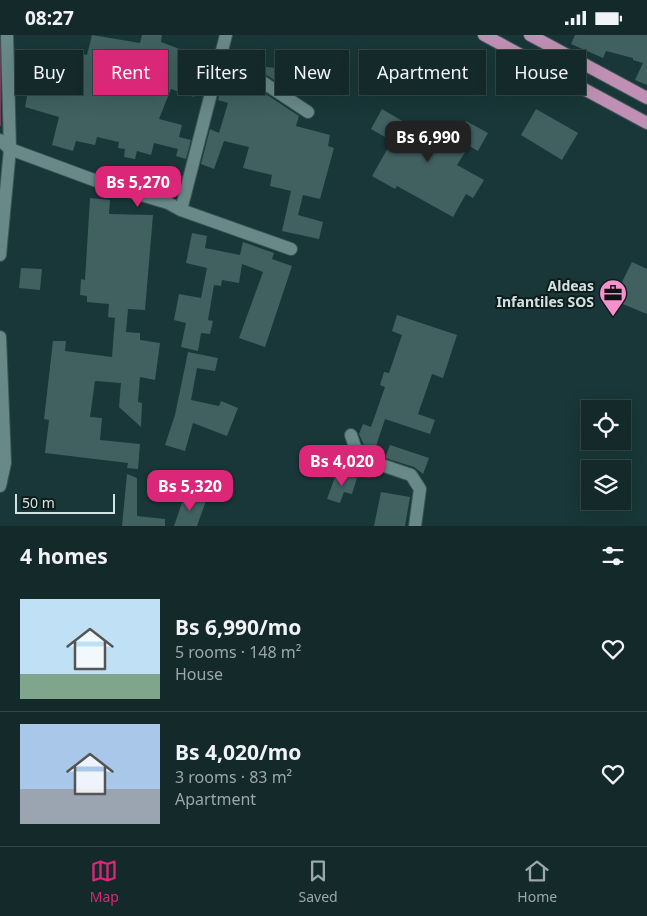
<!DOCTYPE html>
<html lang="en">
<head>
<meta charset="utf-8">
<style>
	:root { --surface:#13292a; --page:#1c3132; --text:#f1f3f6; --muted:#9da6a8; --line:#324547; --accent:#db2777 }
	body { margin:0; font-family:"Noto Sans",sans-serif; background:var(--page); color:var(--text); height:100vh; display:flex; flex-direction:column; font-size:19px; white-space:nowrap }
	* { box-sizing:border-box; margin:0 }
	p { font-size:16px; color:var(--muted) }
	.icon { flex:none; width:28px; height:28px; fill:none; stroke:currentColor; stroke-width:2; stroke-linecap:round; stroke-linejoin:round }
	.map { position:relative; height:491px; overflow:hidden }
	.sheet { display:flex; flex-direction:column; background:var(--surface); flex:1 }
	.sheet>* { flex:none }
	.hud { position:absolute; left:15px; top:15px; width:618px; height:45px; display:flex; gap:10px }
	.fabs { position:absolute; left:581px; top:365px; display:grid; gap:10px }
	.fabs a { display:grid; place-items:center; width:50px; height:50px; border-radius:0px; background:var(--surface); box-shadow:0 5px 20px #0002,0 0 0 1px var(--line); font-size:25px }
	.scale { position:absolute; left:15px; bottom:12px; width:100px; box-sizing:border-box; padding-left:5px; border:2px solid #d1e2e2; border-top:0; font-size:14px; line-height:18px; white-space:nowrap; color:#d1e2e2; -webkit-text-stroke:4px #0f1c1c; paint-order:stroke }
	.price { position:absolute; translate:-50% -42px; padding:0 11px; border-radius:10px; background:var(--accent); color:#fff; font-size:16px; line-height:32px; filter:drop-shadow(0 1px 2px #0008) }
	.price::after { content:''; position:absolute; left:50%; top:30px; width:15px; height:11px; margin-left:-8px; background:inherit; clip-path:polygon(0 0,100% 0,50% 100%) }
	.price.current { background:#222; color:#fff }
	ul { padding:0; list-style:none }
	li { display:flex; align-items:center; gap:15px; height:125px; padding:0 20px }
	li+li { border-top:1px solid var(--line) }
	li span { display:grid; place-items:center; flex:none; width:140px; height:100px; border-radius:0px; color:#555 }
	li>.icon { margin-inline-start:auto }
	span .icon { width:60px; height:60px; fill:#fffc; stroke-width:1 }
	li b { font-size:21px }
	h2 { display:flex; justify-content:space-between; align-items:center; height:60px; padding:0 20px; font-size:21px }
	.pill { padding:0 18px; border-radius:0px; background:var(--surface); box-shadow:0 5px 20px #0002,0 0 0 1px var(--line); font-size:18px; line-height:45px }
	.pill.current { background:var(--accent); color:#fff }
	.status { display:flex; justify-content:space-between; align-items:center; height:35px; padding:0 25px; background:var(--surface); direction:ltr }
	.status svg { height:14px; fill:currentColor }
	.tab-bar { display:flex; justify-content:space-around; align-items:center; height:70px; border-top:1px solid var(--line); background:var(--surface); font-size:14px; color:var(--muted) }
	.tab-bar a { display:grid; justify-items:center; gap:2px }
	.tab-bar .current { color:var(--accent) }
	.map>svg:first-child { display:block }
	.green { fill:#6b415a }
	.building { fill:#416060 }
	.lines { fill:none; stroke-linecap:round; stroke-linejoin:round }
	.minor-casing { stroke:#3b5656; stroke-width:14 }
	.major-casing { stroke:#3b5656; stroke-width:14 }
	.minor { stroke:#688988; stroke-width:12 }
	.major { stroke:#bf90b3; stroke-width:12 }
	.labels { text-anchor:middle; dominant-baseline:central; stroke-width:4; stroke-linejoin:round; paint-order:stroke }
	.poi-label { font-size:14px; font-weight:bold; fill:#d1e2e2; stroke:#0f1c1c; text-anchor:end }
</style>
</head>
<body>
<div class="status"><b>08:27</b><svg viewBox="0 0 49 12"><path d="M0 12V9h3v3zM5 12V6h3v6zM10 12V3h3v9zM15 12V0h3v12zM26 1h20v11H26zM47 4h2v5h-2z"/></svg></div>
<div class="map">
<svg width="647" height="491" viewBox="0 0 647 491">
	<rect width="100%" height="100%" fill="#193738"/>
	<rect class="green" x="0" y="0" width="1" height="91"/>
	<g class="building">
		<path d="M92,0L140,8L142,0H162L161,7L193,19L195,16L212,24L208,36L204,34L194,62L171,54L159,84L182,90L179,102L191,105L186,124L176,121L178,114L154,108L151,120L137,116L135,124L124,122L125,114L118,113L119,107L97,102L95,110L76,106L73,116L52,110L59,82L25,72L28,56L32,57L34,50L72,61L83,19L87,20Z"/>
		<path d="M575,0H647V50L635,45L643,28L633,25V23L606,16L603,23L571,9Z"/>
		<path d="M281,14L299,22L292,57L265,39L266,32L277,33Z"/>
		<path d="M402,26L419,37L409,53L383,39L390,28L398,33Z"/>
		<path d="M226,33L236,39L234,47L255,52L299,81L296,91L330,100L328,111L334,113L320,164L303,160L298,180L323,187L319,204L282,196L291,156L270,151L272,140L243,133L249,112L224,106L214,134L201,129L210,94L219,98L228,68L218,65Z"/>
		<path d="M382,74L450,114L466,86L488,98L478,116L469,111L457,130L484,145L473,163L466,159L453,182L397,151L395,154L372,141L392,106L371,94Z"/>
		<path d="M536,74L578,98L562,125L521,100Z"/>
		<path d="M90,163L110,165L109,179L153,180L145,275L128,274L126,297L140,298V305L160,308L155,345L140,342L138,367L142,368L141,392L119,372L121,348L95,346L90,382L102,383L100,405L140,409L138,434L127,433L128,428L45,418L49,385L44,384L53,306H66L65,316L112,322L115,283L108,282L109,269L87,267V261L80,260L81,244L85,245Z"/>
		<path d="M192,198L207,201L205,213L240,220L243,207L274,218L272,224L292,231L265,312L239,303L263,237L242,229L239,248L222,245L221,251L214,250L208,285L213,286L210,299L201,298L198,316L181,312L186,288L174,285L179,259L201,263L207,233L186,228Z"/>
		<path d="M632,227L647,234V279L613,265Z"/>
		<path d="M21,233L42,234L40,255L19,253Z"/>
		<path d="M397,280L457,300L443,343L432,339L418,379L435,385L430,399L385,384L375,414L364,410L359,399L363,389L371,392L385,352L380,350L384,337L389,338L402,300L392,296Z"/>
		<path d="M188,317L218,323L215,336L197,333L191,365L219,371L221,366L238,373L227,401L193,388L185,416L165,410L175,380Z"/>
		<path d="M390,410L429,423L423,439L414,432L385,423Z"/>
		<path d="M337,436L357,443L352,459L344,457L340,468L327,464Z"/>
		<path d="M127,439L137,443V481L165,484V491H122Z"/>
		<path d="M381,457L410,462L405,491H374Z"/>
		<path d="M185,459L206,466L197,491H174Z"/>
	</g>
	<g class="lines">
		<g class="minor-casing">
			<g id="minor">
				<path d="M220,19L308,77"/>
				<path d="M0,105L10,114L102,148L168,168L181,175L291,214"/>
				<path d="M181,175L226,0"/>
				<path d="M0,220L10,114L7,0"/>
				<path d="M0,302L5,428L0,451"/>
				<path d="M351,400L355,412L367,425L411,440L420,454L415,491"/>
			</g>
		</g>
		<g class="major-casing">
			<g id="major">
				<path d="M484,0L647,88"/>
				<path d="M530,0L647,63"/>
			</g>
		</g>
		<use href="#minor" class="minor"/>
		<use href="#major" class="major"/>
	</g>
	<defs>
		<g id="office-pin" transform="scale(1.4375)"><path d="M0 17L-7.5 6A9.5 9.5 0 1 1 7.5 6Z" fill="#f790cd" stroke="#0f1c1c"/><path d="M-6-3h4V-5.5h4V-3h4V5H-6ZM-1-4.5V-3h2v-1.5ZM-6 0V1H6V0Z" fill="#111"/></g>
	</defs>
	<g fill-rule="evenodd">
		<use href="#office-pin" x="613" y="258"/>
	</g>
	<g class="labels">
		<g class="poi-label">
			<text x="594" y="250">Aldeas<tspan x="594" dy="16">Infantiles SOS</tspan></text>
		</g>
	</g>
</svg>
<div class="fabs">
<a><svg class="icon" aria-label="locate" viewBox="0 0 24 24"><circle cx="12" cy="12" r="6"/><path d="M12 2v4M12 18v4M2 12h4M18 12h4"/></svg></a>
<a><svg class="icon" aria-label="layers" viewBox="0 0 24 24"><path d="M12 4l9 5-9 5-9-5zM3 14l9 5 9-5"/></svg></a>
</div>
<div class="scale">50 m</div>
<b class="price current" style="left:428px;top:128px">Bs 6,990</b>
<b class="price" style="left:138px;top:173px">Bs 5,270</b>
<b class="price" style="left:342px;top:452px">Bs 4,020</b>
<b class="price" style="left:190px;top:477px">Bs 5,320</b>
<div class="hud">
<a class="pill">Buy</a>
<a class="pill current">Rent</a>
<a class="pill">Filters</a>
<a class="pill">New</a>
<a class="pill">Apartment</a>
<a class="pill">House</a>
</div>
</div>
<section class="sheet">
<h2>4 homes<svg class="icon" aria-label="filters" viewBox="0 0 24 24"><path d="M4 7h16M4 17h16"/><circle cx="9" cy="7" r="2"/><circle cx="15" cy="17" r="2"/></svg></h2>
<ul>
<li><span style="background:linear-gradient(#bfe0f5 75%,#7fa58c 0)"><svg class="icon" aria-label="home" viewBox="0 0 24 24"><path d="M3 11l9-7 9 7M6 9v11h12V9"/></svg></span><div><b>Bs 6,990/mo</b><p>5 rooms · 148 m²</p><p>House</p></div><svg class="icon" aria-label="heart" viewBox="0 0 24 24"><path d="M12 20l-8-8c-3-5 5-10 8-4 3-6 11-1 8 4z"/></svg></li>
<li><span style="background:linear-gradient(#a9c7e8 65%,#9aa5b1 0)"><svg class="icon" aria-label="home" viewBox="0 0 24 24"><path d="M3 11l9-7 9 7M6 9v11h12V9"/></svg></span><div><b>Bs 4,020/mo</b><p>3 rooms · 83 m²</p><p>Apartment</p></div><svg class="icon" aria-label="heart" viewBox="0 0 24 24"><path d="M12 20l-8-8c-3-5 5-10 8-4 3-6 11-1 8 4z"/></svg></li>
</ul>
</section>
<nav class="tab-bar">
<a class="current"><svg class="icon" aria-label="map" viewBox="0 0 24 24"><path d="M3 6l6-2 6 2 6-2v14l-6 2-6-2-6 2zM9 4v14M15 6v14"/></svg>Map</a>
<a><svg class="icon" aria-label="saved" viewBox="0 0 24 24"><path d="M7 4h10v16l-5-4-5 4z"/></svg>Saved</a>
<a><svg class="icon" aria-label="home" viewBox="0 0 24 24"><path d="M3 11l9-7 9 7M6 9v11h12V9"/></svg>Home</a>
</nav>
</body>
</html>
